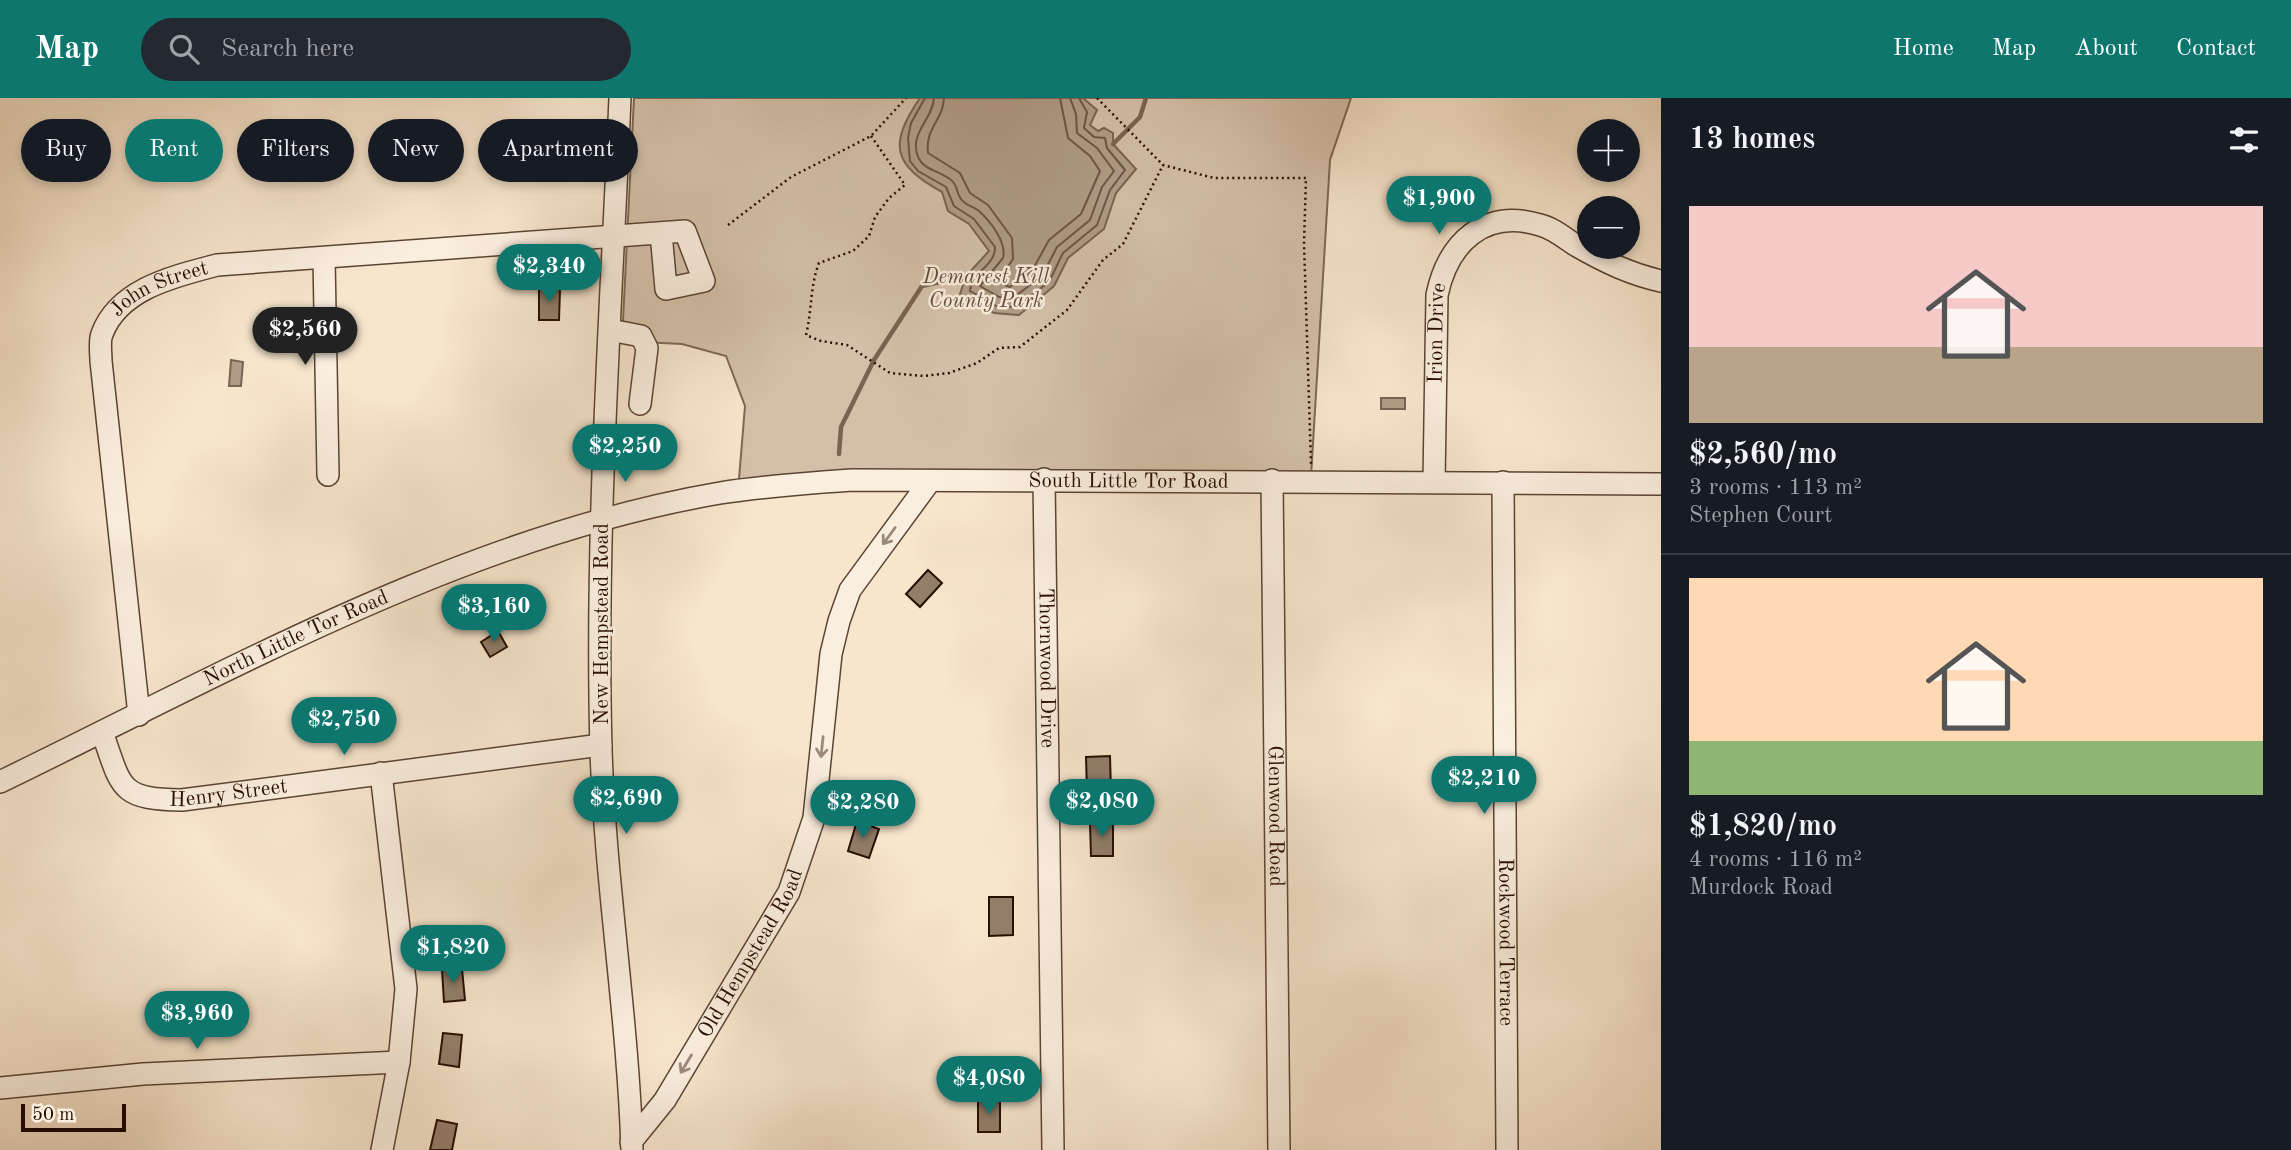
<!DOCTYPE html>
<html lang="en">
<head>
<meta charset="utf-8">
<style>
	:root { --surface:#171b24; --page:#242831; --text:#f1f3f6; --muted:#9ea1a6; --line:#363941; --accent:#0f766e }
	body { margin:0; font-family:"Old Standard TT",serif; background:var(--page); color:var(--text); height:100vh; display:flex; flex-direction:column; font-size:26px; white-space:nowrap }
	* { box-sizing:border-box; margin:0 }
	p { font-size:23px; color:var(--muted) }
	.icon { flex:none; width:38px; height:38px; fill:none; stroke:currentColor; stroke-width:2; stroke-linecap:round; stroke-linejoin:round }
	.map { position:relative; flex:1; overflow:hidden }
	.panel { display:flex; flex-direction:column; background:var(--surface); width:630px }
	.panel>* { flex:none }
	.guide { position:absolute; left:21px; top:21px; width:665px; height:63px; display:flex; gap:14px }
	.tools { position:absolute; left:1577px; top:21px; display:grid; gap:14px }
	.tools a { display:grid; place-items:center; width:63px; height:63px; border-radius:50%; background:var(--surface); box-shadow:0 4px 10px #0003; font-size:35px }
	.scale { position:absolute; left:21px; bottom:18px; width:105px; box-sizing:border-box; padding-left:7px; border:4px solid #270e00; border-top:0; font-size:19px; line-height:24px; white-space:nowrap; color:#270e00; -webkit-text-stroke:5px #faeede; paint-order:stroke }
	.price { position:absolute; translate:-50% -60px; padding:0 16px; border-radius:24px; background:var(--accent); color:#fff; font-size:23px; line-height:46px; filter:drop-shadow(0 2px 4px #0008) }
	.price::after { content:''; position:absolute; left:50%; top:42px; width:21px; height:16px; margin-left:-10px; background:inherit; clip-path:polygon(0 0,100% 0,50% 100%) }
	.price.selected { background:#222; color:#fff }
	ul { padding:0; list-style:none }
	li { display:grid; align-content:center; gap:14px; height:371px; padding:0 28px }
	li+li { border-top:2px solid var(--line) }
	li span { display:grid; place-items:center; height:217px; border-radius:0px; color:#555 }
	li>.icon { margin-inline-start:auto }
	span .icon { width:126px; height:126px; fill:#fffc; stroke-width:1 }
	li b { font-size:30px }
	h2 { display:flex; justify-content:space-between; align-items:center; height:84px; padding:0 28px; font-size:30px }
	.pill { padding:0 24px; border-radius:32px; background:var(--surface); box-shadow:0 4px 10px #0003; font-size:24px; line-height:63px }
	.pill.selected { background:var(--accent); color:#fff }
	header { display:flex; align-items:center; gap:42px; box-sizing:border-box; height:98px; padding:0 35px; background:var(--accent); color:#fff }
	header strong { font-size:33px }
	nav { display:flex; gap:38px; margin-inline-start:auto; font-size:24px }
	.search { width:490px; height:63px; background:var(--page); display:flex; align-items:center; gap:18px; box-sizing:border-box; padding:0 24px; border-radius:38px; color:var(--muted); font-size:26px }
	main { display:flex; flex:1; min-height:0 }
	.map>svg:first-child { display:block }
	.green { fill:#d4c0a9; stroke:#7e6754; stroke-width:2 }
	.water { fill:#b09c87; stroke:#796351; stroke-width:2 }
	.lines { fill:none; stroke-linecap:round; stroke-linejoin:round }
	.shore { stroke:#6c5544; stroke-width:2 }
	.stream { stroke:#796351; stroke-width:4.5 }
	.building { fill:#937e6a; stroke:#270e00; stroke-width:2 }
	.minor-casing { stroke:#5b4433; stroke-width:24 }
	.path { stroke:#270e00; stroke-width:2.5; stroke-dasharray:2 3.5; stroke-linecap:butt }
	.minor { stroke:#faeede; stroke-width:21 }
	.oneway { stroke:#9b897a }
	.labels { text-anchor:middle; dominant-baseline:central; stroke-width:5; stroke-linejoin:round; paint-order:stroke }
	.park-label { font-size:21px; font-style:italic; fill:#644c3b; stroke:#faeede }
	.street-label { font-size:21px; fill:#270e00; stroke:#faeede }
</style>
</head>
<body>
<header>
<strong>Map</strong>
<div class="search"><svg class="icon" aria-label="search" viewBox="0 0 24 24"><circle cx="10" cy="10" r="6"/><path d="M15 15l6 6"/></svg>Search here</div>
<nav><a>Home</a><a>Map</a><a>About</a><a>Contact</a></nav>
</header>
<main>
<div class="map">
<svg width="1661" height="1052" viewBox="0 0 1661 1052">
	<rect width="100%" height="100%" fill="#f7e5cc"/>
	<filter id="stains"><feTurbulence type="fractalNoise" baseFrequency=".00286" numOctaves="4"/><feColorMatrix values="0 0 0 0 .2 0 0 0 0 .09 0 0 0 0 .02 0 0 0 .5 -.17"/></filter>
	<radialGradient id="worn" r=".72"><stop offset=".6" stop-color="#630" stop-opacity="0"/><stop offset="1" stop-color="#630" stop-opacity=".3"/></radialGradient>
	<path class="green" d="M634,0H1351L1330,62L1311,379L739,381L745,308L726,258L682,246L622,243Z"/>
	<g class="water">
		<path d="M920,0H1083L1097,12L1090,27L1098,33L1104,30L1113,35V46L1136,71L1116,95L1104,131L1068,160L1054,188L1019,217L994,215L960,196L966,178L989,153L969,126L948,113L942,94C893,67 888,47 920,0Z"/>
		<path d="M231,262L243,264L241,288H229Z"/>
		<rect x="1381" y="300" width="24" height="11"/>
	</g>
	<g class="lines">
		<g class="shore">
			<path d="M925,0L911,25L908,40L910,63L918,73L946,89L954,108L974,121L995,149C996,167 971,175 970,193L996,208L1016,209L1049,184L1063,155L1097,127L1110,92L1125,72L1107,50L1105,40L1094,39L1084,30L1087,14L1079,0"/>
			<path d="M934,0C933,22 907,36 919,61C925,72 942,74 951,82C958,87 956,95 961,101C965,107 974,109 979,113C990,123 1007,144 1003,160L980,188L999,199L1013,200L1042,178L1057,149L1090,122L1102,89L1114,73L1097,50L1077,35L1076,16L1070,0"/>
			<path d="M944,0C943,23 925,29 928,55L960,75L970,95L988,107L1012,140L1013,161L997,184L1010,189L1033,171L1049,142L1081,116L1100,73L1090,58L1068,40L1060,0"/>
		</g>
		<g class="stream">
			<path d="M1113,46L1140,19L1146,0"/>
			<path d="M839,356L841,329L874,262L922,188L966,178"/>
		</g>
	</g>
	<g class="building">
		<path d="M539,191H560L559,222H539Z"/>
		<path d="M928,472L942,485L920,509L906,496Z"/>
		<path d="M498,533L507,549L490,559L481,544Z"/>
		<path d="M1110,658L1111,694L1087,695L1086,659Z"/>
		<path d="M857,723L879,731L869,760L848,753Z"/>
		<path d="M1090,725H1113V758H1091Z"/>
		<path d="M989,799H1013V837L989,838Z"/>
		<path d="M462,871L465,902L444,904L442,872Z"/>
		<path d="M443,935L462,937L459,969L439,966Z"/>
		<path d="M1000,1001V1034H978V1002Z"/>
		<path d="M437,1022L457,1026L452,1052H430Z"/>
	</g>
	<g class="lines">
		<g class="minor-casing">
			<g id="minor">
				<path d="M620,0C611,216 595,434 601,651C605,785 628,918 632,1052"/>
				<path d="M324,160L328,377"/>
				<path d="M610,232L641,238L647,250L640,306"/>
				<path id="s1" d="M1044,381L1053,1052"/>
				<path id="s2" d="M1272,382L1279,1052"/>
				<path id="s3" d="M1434,384L1437,197C1448,145 1484,110 1540,127C1553,130 1566,141 1577,148C1605,164 1630,176 1661,183"/>
				<path id="s4" d="M1503,384L1507,1052"/>
				<path id="s5" d="M139,617L101,263C101,255 99,243 102,236C119,190 176,178 217,167L685,133L704,183L666,191L661,135"/>
				<path id="s6" d="M102,634C122,690 118,701 182,702L601,647"/>
				<path d="M381,675L406,891L399,964L382,1052"/>
				<path id="s7" d="M0,684C229,573 467,438 720,395C764,388 808,385 852,382L1661,386"/>
				<path d="M0,990L143,976L399,964"/>
				<path id="s8" d="M631,1044L665,1002L789,794L814,720L831,556L839,523L850,492L930,383"/>
			</g>
		</g>
		<g class="path">
			<path d="M1097,0L1163,67L1214,80H1306L1304,145L1311,366"/>
			<path d="M871,38L905,87L889,100L875,119L869,138L853,153L819,165C810,188 812,212 806,237L821,243L847,247L890,275L924,278L949,275L977,265L999,250L1020,249L1067,212L1103,162L1123,146L1163,67"/>
			<path d="M728,127L791,79L871,38L906,0"/>
		</g>
		<use href="#minor" class="minor"/>
	</g>
	<defs><path id="oneway-shaft" d="M-6 0H5M1.5-3L5.5 0L1.5 3" fill="none" stroke-width="1.6" stroke-linecap="round" stroke-linejoin="round" transform="scale(1.75)"/></defs>
	<g class="oneway">
		<use href="#oneway-shaft" transform="translate(889 438) rotate(126)"/>
		<use href="#oneway-shaft" transform="translate(822 649) rotate(96)"/>
		<use href="#oneway-shaft" transform="translate(686 966) rotate(121)"/>
	</g>
	<g class="labels">
		<g class="park-label">
			<text x="986" y="179">Demarest Kill<tspan x="986" dy="24">County Park</tspan></text>
		</g>
		<g class="street-label">
			<text stroke="none"><textPath href="#s5" startOffset="460">John Street</textPath></text>
			<text stroke="none"><textPath href="#s3" startOffset="149">Irion Drive</textPath></text>
			<text stroke="none"><textPath href="#s7" startOffset="1188">South Little Tor Road</textPath></text>
			<text transform="translate(602 526) rotate(-90)">New Hempstead Road</text>
			<text stroke="none"><textPath href="#s7" startOffset="329">North Little Tor Road</textPath></text>
			<text stroke="none"><textPath href="#s1" startOffset="189">Thornwood Drive</textPath></text>
			<text stroke="none"><textPath href="#s6" startOffset="166">Henry Street</textPath></text>
			<text stroke="none"><textPath href="#s2" startOffset="336">Glenwood Road</textPath></text>
			<text stroke="none"><textPath href="#s4" startOffset="460">Rockwood Terrace</textPath></text>
			<text stroke="none"><textPath href="#s8" startOffset="224">Old Hempstead Road</textPath></text>
		</g>
	</g>
	<rect width="100%" height="100%" filter="url(#stains)"/>
	<rect width="100%" height="100%" fill="url(#worn)"/>
</svg>
<div class="tools">
<a>+</a>
<a>−</a>
</div>
<div class="scale">50 m</div>
<b class="price" style="left:1439px;top:138px">$1,900</b>
<b class="price" style="left:549px;top:206px">$2,340</b>
<b class="price selected" style="left:305px;top:269px">$2,560</b>
<b class="price" style="left:625px;top:386px">$2,250</b>
<b class="price" style="left:494px;top:546px">$3,160</b>
<b class="price" style="left:344px;top:659px">$2,750</b>
<b class="price" style="left:1484px;top:718px">$2,210</b>
<b class="price" style="left:626px;top:738px">$2,690</b>
<b class="price" style="left:1102px;top:741px">$2,080</b>
<b class="price" style="left:863px;top:742px">$2,280</b>
<b class="price" style="left:453px;top:887px">$1,820</b>
<b class="price" style="left:197px;top:953px">$3,960</b>
<b class="price" style="left:989px;top:1018px">$4,080</b>
<div class="guide">
<a class="pill">Buy</a>
<a class="pill selected">Rent</a>
<a class="pill">Filters</a>
<a class="pill">New</a>
<a class="pill">Apartment</a>
</div>
</div>
<section class="panel">
<h2>13 homes<svg class="icon" aria-label="filters" viewBox="0 0 24 24"><path d="M4 7h16M4 17h16"/><circle cx="9" cy="7" r="2"/><circle cx="15" cy="17" r="2"/></svg></h2>
<ul>
<li><span style="background:linear-gradient(#f6c9c9 65%,#b9a48a 0)"><svg class="icon" aria-label="home" viewBox="0 0 24 24"><path d="M3 11l9-7 9 7M6 9v11h12V9"/></svg></span><div><b>$2,560/mo</b><p>3 rooms · 113 m²</p><p>Stephen Court</p></div></li>
<li><span style="background:linear-gradient(#ffd9b3 75%,#8fb573 0)"><svg class="icon" aria-label="home" viewBox="0 0 24 24"><path d="M3 11l9-7 9 7M6 9v11h12V9"/></svg></span><div><b>$1,820/mo</b><p>4 rooms · 116 m²</p><p>Murdock Road</p></div></li>
</ul>
</section>
</main>
</body>
</html>
